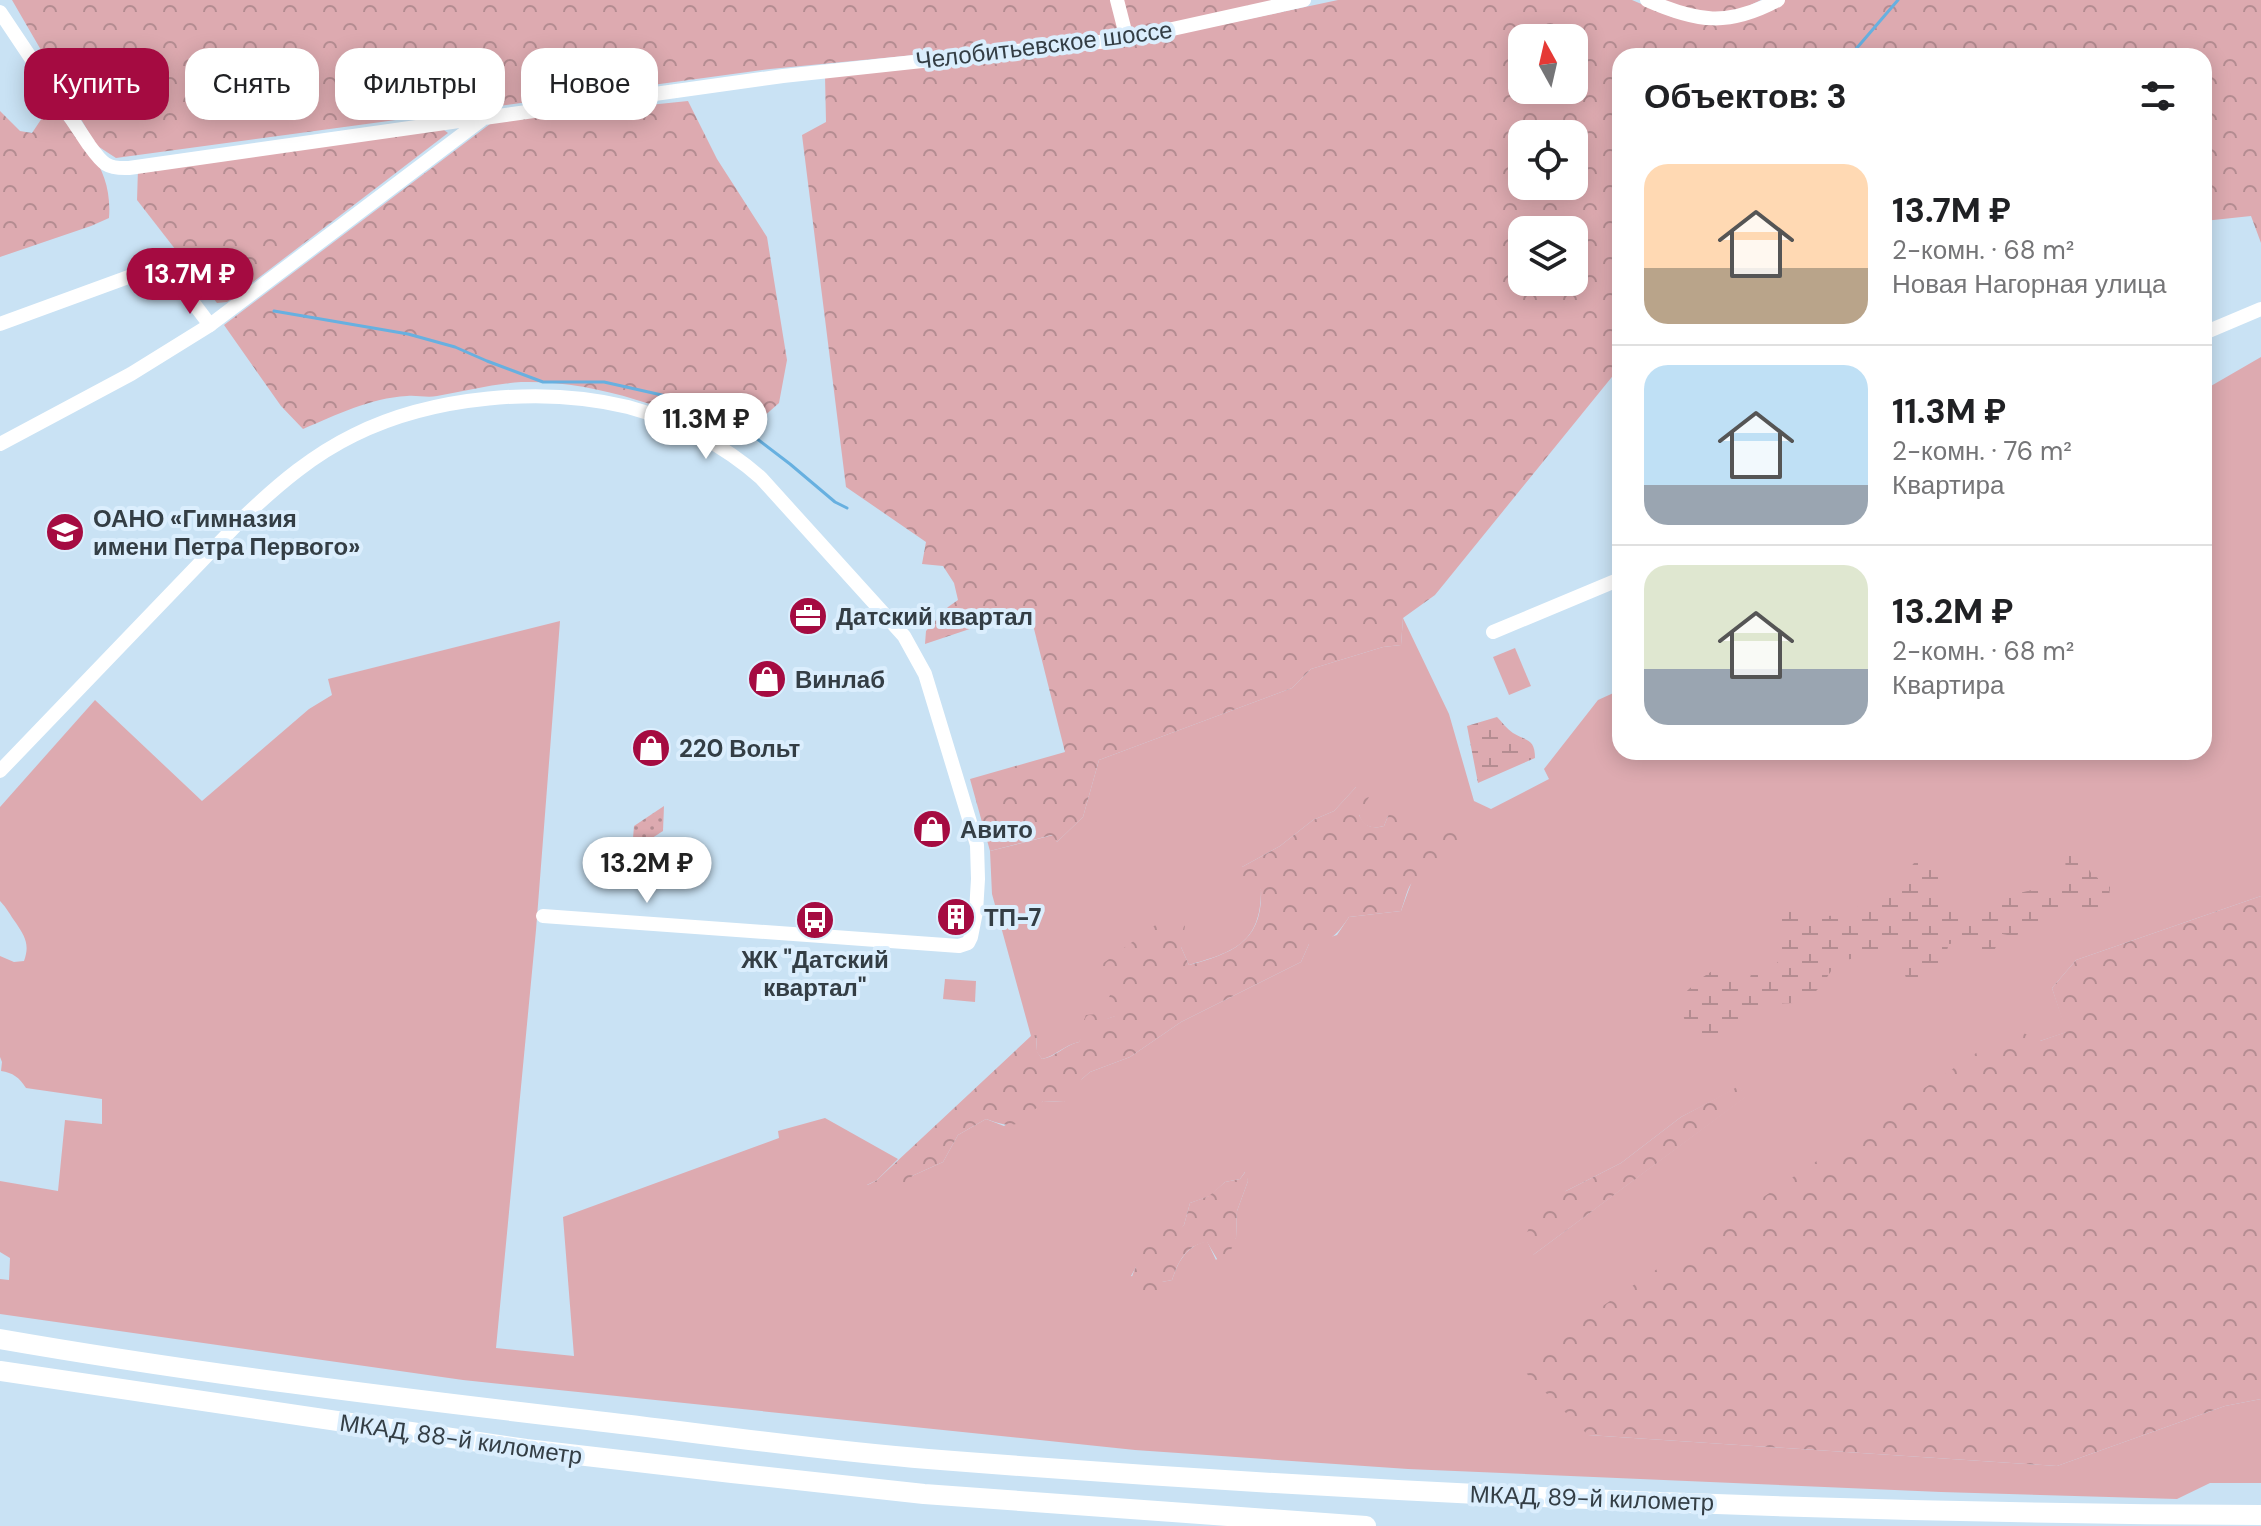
<!DOCTYPE html>
<html lang="ru">
<head>
<meta charset="utf-8">
<style>
	:root { --surface:#fff; --page:#f2f2f2; --text:#202124; --muted:#757577; --line:#e0e0e0; --accent:#a50b41 }
	body { margin:0; font-family:"DM Sans",sans-serif; background:var(--page); color:var(--text); height:100vh; display:flex; flex-direction:column; font-size:30px; white-space:nowrap }
	* { box-sizing:border-box; margin:0 }
	p { font-size:26px; color:var(--muted) }
	.icon { flex:none; width:44px; height:44px; fill:none; stroke:currentColor; stroke-width:2; stroke-linecap:round; stroke-linejoin:round }
	.map { position:relative; flex:1; overflow:hidden }
	.panel { position:absolute; left:1612px; top:48px; width:600px; height:712px; display:flex; flex-direction:column; background:var(--surface); border-radius:24px; box-shadow:0 4px 20px #0003 }
	.panel>* { flex:none }
	.hud { position:absolute; left:24px; top:48px; width:760px; height:72px; display:flex; gap:16px }
	.needle { width:52px; rotate:352deg }
	.buttons { position:absolute; left:1508px; top:24px; display:grid; gap:16px }
	.buttons a { display:grid; place-items:center; width:80px; height:80px; border-radius:16px; background:var(--surface); box-shadow:0 4px 20px #0003; font-size:40px }
	.price { position:absolute; translate:-50% -68px; padding:0 18px; border-radius:28px; background:#fff; color:#222; font-size:26px; line-height:52px; filter:drop-shadow(0 2px 4px #0008) }
	.price::after { content:''; position:absolute; left:50%; top:48px; width:24px; height:18px; margin-left:-12px; background:inherit; clip-path:polygon(0 0,100% 0,50% 100%) }
	.price.active { background:var(--accent); color:#fff }
	ul { padding:0; list-style:none }
	li { display:flex; align-items:center; gap:24px; height:200px; padding:0 32px }
	li+li { border-top:2px solid var(--line) }
	li span { display:grid; place-items:center; flex:none; width:224px; height:160px; border-radius:24px; color:#555 }
	li>.icon { margin-inline-start:auto }
	span .icon { width:96px; height:96px; fill:#fffc; stroke-width:1 }
	li b { font-size:34px }
	h2 { display:flex; justify-content:space-between; align-items:center; height:96px; padding:0 32px; font-size:34px }
	.pill { padding:0 28px; border-radius:24px; background:var(--surface); box-shadow:0 4px 20px #0003; font-size:28px; line-height:72px }
	.pill.active { background:var(--accent); color:#fff }
	.map>svg:first-child { display:block }
	.grass { fill:#ddaab0; fill-rule:evenodd }
	.forest { fill:url(#forest-crowns); fill-rule:evenodd }
	.wetland { fill:url(#wetland-marsh) }
	.park { fill:url(#park-dots) }
	.lines { fill:none; stroke-linecap:round; stroke-linejoin:round }
	.stream { stroke:#67b0e0; stroke-width:3 }
	.minor { stroke:#fff; stroke-width:14 }
	.highway { stroke:#fff; stroke-width:20 }
	.labels { text-anchor:middle; dominant-baseline:central; stroke-width:8; stroke-linejoin:round; paint-order:stroke }
	.street-label { font-size:24px; fill:#343e45; stroke:#dbeefd }
	.poi-label { font-size:24px; font-weight:bold; fill:#343e45; stroke:#dbeefd; text-anchor:start }
</style>
</head>
<body>
<div class="map">
<svg width="2261" height="1526" viewBox="0 0 2261 1526">
	<defs>
		<pattern id="forest-crowns" width="20" height="18" patternUnits="userSpaceOnUse" patternTransform="scale(2)"><rect width="20" height="18" fill="#ddaab0"/><path d="M2 6a3 3 0 1 1 6 0M12 15a3 3 0 1 1 6 0" fill="none" stroke="#b48c91"/></pattern>
		<pattern id="wetland-marsh" width="20" height="14" patternUnits="userSpaceOnUse" patternTransform="scale(2)"><rect width="20" height="14" fill="#ddaab0"/><path d="M1 5h8M5 5V1M11 12h8M15 12V8" fill="none" stroke="#b48c91"/></pattern>
		<pattern id="park-dots" width="8" height="8" patternUnits="userSpaceOnUse" patternTransform="scale(2)"><rect width="8" height="8" fill="#ddaab0"/><path d="M2 2h.1M6 6h.1" fill="none" stroke="#b48c91" stroke-width="1.8" stroke-linecap="round"/></pattern>
	</defs>
	<rect width="100%" height="100%" fill="#c9e2f4"/>
	<g class="grass">
		<path d="M2261,357V896L2076,960L2052,988L2067,1032L2040,1041L1588,1435L2057,1466L2225,1406L2261,1399V1483H2210L2177,1499L1941,1492L1408,1469L1135,1450L463,1380L0,1314V1279L9,1280L10,1258L0,1252V1181L58,1191L65,1120L102,1124V1099L26,1088C19,1077 13,1073 1,1071L2,1062L0,1057V956L14,962L24,961C30,944 25,937 16,923C10,915 7,908 0,901V807L95,700L202,801L309,709L332,695L328,679L560,621L536,930L496,1348L574,1356L563,1217L779,1138L778,1131L825,1118L898,1159L877,1180L867,1185L912,1176L943,1162L958,1135L986,1119L1004,1126L1043,1101L1064,1102L1082,1079L1090,1072L1130,1057L1181,1022L1301,962L1309,944L1337,935L1349,917L1401,911L1412,881L1420,876L1438,835L1388,816L1384,826C1355,833 1358,808 1356,787L1334,811L1313,820L1280,846L1242,867L1261,890C1261,944 1233,952 1189,965L1181,947L1115,988L1116,1016C1101,1020 1086,1029 1079,1042C1064,1045 1056,1056 1042,1059L1036,1051L1037,1036H1031L992,894L990,851L1053,835L1057,842L1083,817L1099,760L1292,688L1311,669L1383,647L1401,645L1403,618L1449,714L1474,801L1491,809L1549,779L1544,769L1598,700L1620,690V752H2204V390ZM1739,1087L1745,1097L1533,1255L1566,1191L1621,1163L1681,1117ZM1245,1172L1248,1181L1237,1211L1236,1238L1216,1260L1207,1241C1186,1246 1178,1262 1172,1280L1162,1282L1131,1276L1136,1267L1175,1228L1180,1229L1184,1225L1190,1203L1210,1196L1225,1182L1240,1179Z"/>
		<path d="M1515,648L1531,686L1509,695L1493,657Z"/>
		<path d="M945,979L976,981L975,1002L943,999Z"/>
	</g>
	<g class="forest">
		<path d="M12,0H1282L1120,35L770,69L116,158L96,145Z"/>
		<path d="M1338,0H1632L1672,17L1705,23L1780,0H2261V243L2251,216L2204,221V56H1620V367L1435,595L1403,618L1401,645L1383,647L1311,669L1292,688L1099,760L1083,817L1057,842L1052,835L990,851L970,779L1065,752L1029,609L925,644L926,631L948,607L958,600L954,583L943,566L922,564L926,542L846,487L802,135L826,122L825,76L1130,44ZM1522,38H1574V90H1522ZM1522,134H1574V186H1522ZM1522,230H1574V282H1522Z"/>
		<path d="M1661,0H1761C1724,20 1699,13 1661,0Z"/>
		<path d="M688,101L717,159L767,237L787,360L779,403L738,439C670,409 597,380 521,382C493,384 465,391 437,396C427,398 417,395 407,396C370,398 336,415 303,429L281,406L224,325L494,121Z"/>
		<path d="M50,106C83,141 113,167 109,218L91,226L0,257V111L20,131L32,133Z"/>
		<path d="M440,127L448,133L227,302L217,303L137,200L138,168Z"/>
		<path d="M1356,787L1367,788L1369,797L1359,815C1365,827 1372,829 1384,826L1388,816L1394,808H1405L1438,834L1446,828L1455,831L1461,853L1440,875C1407,876 1411,883 1401,911L1349,917C1339,932 1329,945 1309,944L1301,962L1181,1022L1130,1057L1090,1072L1082,1079L1074,1097L1064,1102L1043,1101C1021,1124 1018,1131 986,1119L958,1135L943,1162L912,1176L907,1186L887,1190L866,1186L877,1180L1031,1036L1037,1035L1036,1050L1042,1059C1056,1057 1064,1045 1079,1042C1084,1032 1081,1025 1086,1015L1097,1014L1106,1019L1115,1016L1109,997L1114,988L1097,977L1098,967L1161,921L1179,919L1185,926L1181,947L1189,965C1232,953 1263,942 1261,890L1242,883V867L1280,846L1313,820L1334,811Z"/>
		<path d="M2261,896V1399L2225,1406L2057,1466L1588,1435L1517,1364L2013,1028L2040,1041L2066,1032L2052,988L2076,960Z"/>
		<path d="M1739,1086L1746,1097L1533,1255L1522,1245L1534,1215L1566,1191L1621,1163L1681,1117Z"/>
		<path d="M1246,1171L1248,1181L1237,1211L1236,1238L1225,1264H1220L1207,1242C1186,1245 1178,1262 1172,1280L1162,1282C1157,1294 1151,1298 1138,1300L1133,1297C1130,1285 1130,1278 1136,1267L1132,1251L1133,1241L1168,1219L1175,1228H1180L1184,1225L1190,1203L1209,1196L1225,1182L1240,1179Z"/>
	</g>
	<g class="wetland">
		<path d="M1497,717C1502,722 1507,729 1513,733C1526,741 1535,738 1535,758L1478,783L1467,726Z"/>
		<path d="M2074,842L2091,873L2110,887L2109,900L2089,915L2058,908L2041,912L2037,929L2013,936L2002,934L1993,953H1987C1973,944 1966,941 1949,944C1940,970 1941,983 1908,983L1905,975L1907,960L1896,949L1837,962C1824,981 1817,998 1793,1003C1785,1004 1776,1002 1769,1007C1751,1019 1706,1057 1687,1026C1682,1017 1683,1006 1681,996L1703,977L1723,964L1748,984L1753,968L1777,963L1782,956L1779,920L1784,911L1804,907L1827,916L1846,915L1904,875L1914,863L1926,853L1943,869L1941,894L1958,917L1983,910L2015,894L2041,888L2066,876L2065,855Z"/>
	</g>
	<path class="park" d="M664,806L663,831L632,851L634,826Z"/>
	<g class="lines">
		<g class="stream">
			<path d="M1850,56L1898,0"/>
			<path d="M274,311L408,334L455,347L487,361L543,382H604L715,407L790,464L835,502L847,508"/>
		</g>
		<g class="minor">
			<path d="M1117,0L1127,39"/>
			<path d="M1647,0C1697,22 1728,27 1778,0"/>
			<path d="M0,12L89,145C102,163 106,169 129,168L480,118"/>
			<path d="M0,324L164,264L210,325"/>
			<path d="M2204,333L2261,309"/>
			<path d="M0,444L131,374L210,325L484,118L783,76L1127,39L1304,0"/>
			<path d="M1493,632L1620,579"/>
			<path d="M0,771L247,514C280,483 313,455 354,435C432,396 544,386 628,407C676,420 724,445 761,478L904,636L925,674L977,845L978,879L976,912L971,937L968,943L959,946L543,916"/>
		</g>
		<g class="highway">
			<path d="M0,1339C195,1373 391,1397 588,1420C701,1433 814,1450 928,1459C1371,1494 1816,1513 2261,1515"/>
			<path d="M0,1371L526,1449L732,1473L924,1494L1366,1526"/>
		</g>
	</g>
	<defs>
		<g id="school-disc" transform="scale(2)"><circle r="9.5" fill="#a50b41" stroke="#dbeefd"/><path d="M0-5L7-2L0 1L-7-2ZM-4 1L0 2.5L4 1V4Q0 6-4 4Z" fill="#fff"/></g>
		<g id="office-disc" transform="scale(2)"><circle r="9.5" fill="#a50b41" stroke="#dbeefd"/><path d="M-6-3h4V-5.5h4V-3h4V5H-6ZM-1-4.5V-3h2v-1.5ZM-6 0V1H6V0Z" fill="#fff"/></g>
		<g id="shop-disc" transform="scale(2)"><circle r="9.5" fill="#a50b41" stroke="#dbeefd"/><path d="M-5-2.5h2.3a2.7 3.5 0 0 1 5.4 0H5L5.5 6h-11ZM-1.5-2.5h3a1.5 2.3 0 0 0-3 0Z" fill="#fff"/></g>
		<g id="building-disc" transform="scale(2)"><circle r="9.5" fill="#a50b41" stroke="#dbeefd"/><path d="M-4-6H4V6H1V3H-1V6H-4ZM-2.5-4.3h1.7v1.8h-1.7ZM.8-4.3h1.7v1.8H.8ZM-2.5-1h1.7V.8h-1.7ZM.8-1h1.7V.8H.8Z" fill="#fff"/></g>
		<g id="bus-disc" transform="scale(2)"><circle r="9.5" fill="#a50b41" stroke="#dbeefd"/><path d="M-5-6H5V4H4V6H2V4H-2V6H-4V4H-5ZM-3.5-4V0h7V-4ZM-3.5 1.2v1.5H-2V1.2ZM2 1.2v1.5H3.5V1.2Z" fill="#fff"/></g>
	</defs>
	<g fill-rule="evenodd">
		<use href="#school-disc" x="65" y="532"/>
		<use href="#office-disc" x="808" y="616"/>
		<use href="#shop-disc" x="767" y="679"/>
		<use href="#shop-disc" x="651" y="748"/>
		<use href="#shop-disc" x="932" y="829"/>
		<use href="#building-disc" x="956" y="917"/>
		<use href="#bus-disc" x="815" y="920"/>
	</g>
	<g class="labels">
		<g class="street-label">
			<text transform="translate(1044 45) rotate(-7)">Челобитьевское шоссе</text>
			<text transform="translate(461 1439) rotate(8)">МКАД, 88-й километр</text>
			<text transform="translate(1592 1498) rotate(2)">МКАД, 89-й километр</text>
		</g>
		<g class="poi-label">
			<text x="93" y="518">ОАНО «Гимназия<tspan x="93" dy="28">имени Петра Первого»</tspan></text>
			<text x="836" y="616">Датский квартал</text>
			<text x="795" y="679">Винлаб</text>
			<text x="679" y="748">220 Вольт</text>
			<text x="960" y="829">Авито</text>
			<text x="984" y="917">ТП-7</text>
			<text x="815" y="959" text-anchor="middle">ЖК "Датский<tspan x="815" dy="28">квартал"</tspan></text>
		</g>
	</g>
</svg>
<div class="buttons">
<a><svg class="needle" viewBox="-14 -14 28 28"><path d="M0-13l5 13h-10z" fill="#e53935"/><path d="M0 13l5-13h-10z" fill="#757577"/></svg></a>
<a><svg class="icon" aria-label="locate" viewBox="0 0 24 24"><circle cx="12" cy="12" r="6"/><path d="M12 2v4M12 18v4M2 12h4M18 12h4"/></svg></a>
<a><svg class="icon" aria-label="layers" viewBox="0 0 24 24"><path d="M12 4l9 5-9 5-9-5zM3 14l9 5 9-5"/></svg></a>
</div>
<b class="price active" style="left:190px;top:316px">13.7M ₽</b>
<b class="price" style="left:706px;top:461px">11.3M ₽</b>
<b class="price" style="left:647px;top:905px">13.2M ₽</b>
<div class="hud">
<a class="pill active">Купить</a>
<a class="pill">Снять</a>
<a class="pill">Фильтры</a>
<a class="pill">Новое</a>
</div>
<section class="panel">
<h2>Объектов: 3<svg class="icon" aria-label="filters" viewBox="0 0 24 24"><path d="M4 7h16M4 17h16"/><circle cx="9" cy="7" r="2"/><circle cx="15" cy="17" r="2"/></svg></h2>
<ul>
<li><span style="background:linear-gradient(#ffd9b3 65%,#b9a48a 0)"><svg class="icon" aria-label="home" viewBox="0 0 24 24"><path d="M3 11l9-7 9 7M6 9v11h12V9"/></svg></span><div><b>13.7M ₽</b><p>2-комн. · 68 m²</p><p>Новая Нагорная улица</p></div></li>
<li><span style="background:linear-gradient(#bfe0f5 75%,#9aa5b1 0)"><svg class="icon" aria-label="home" viewBox="0 0 24 24"><path d="M3 11l9-7 9 7M6 9v11h12V9"/></svg></span><div><b>11.3M ₽</b><p>2-комн. · 76 m²</p><p>Квартира</p></div></li>
<li><span style="background:linear-gradient(#dfe7d0 65%,#9aa5b1 0)"><svg class="icon" aria-label="home" viewBox="0 0 24 24"><path d="M3 11l9-7 9 7M6 9v11h12V9"/></svg></span><div><b>13.2M ₽</b><p>2-комн. · 68 m²</p><p>Квартира</p></div></li>
</ul>
</section>
</div>
</body>
</html>
